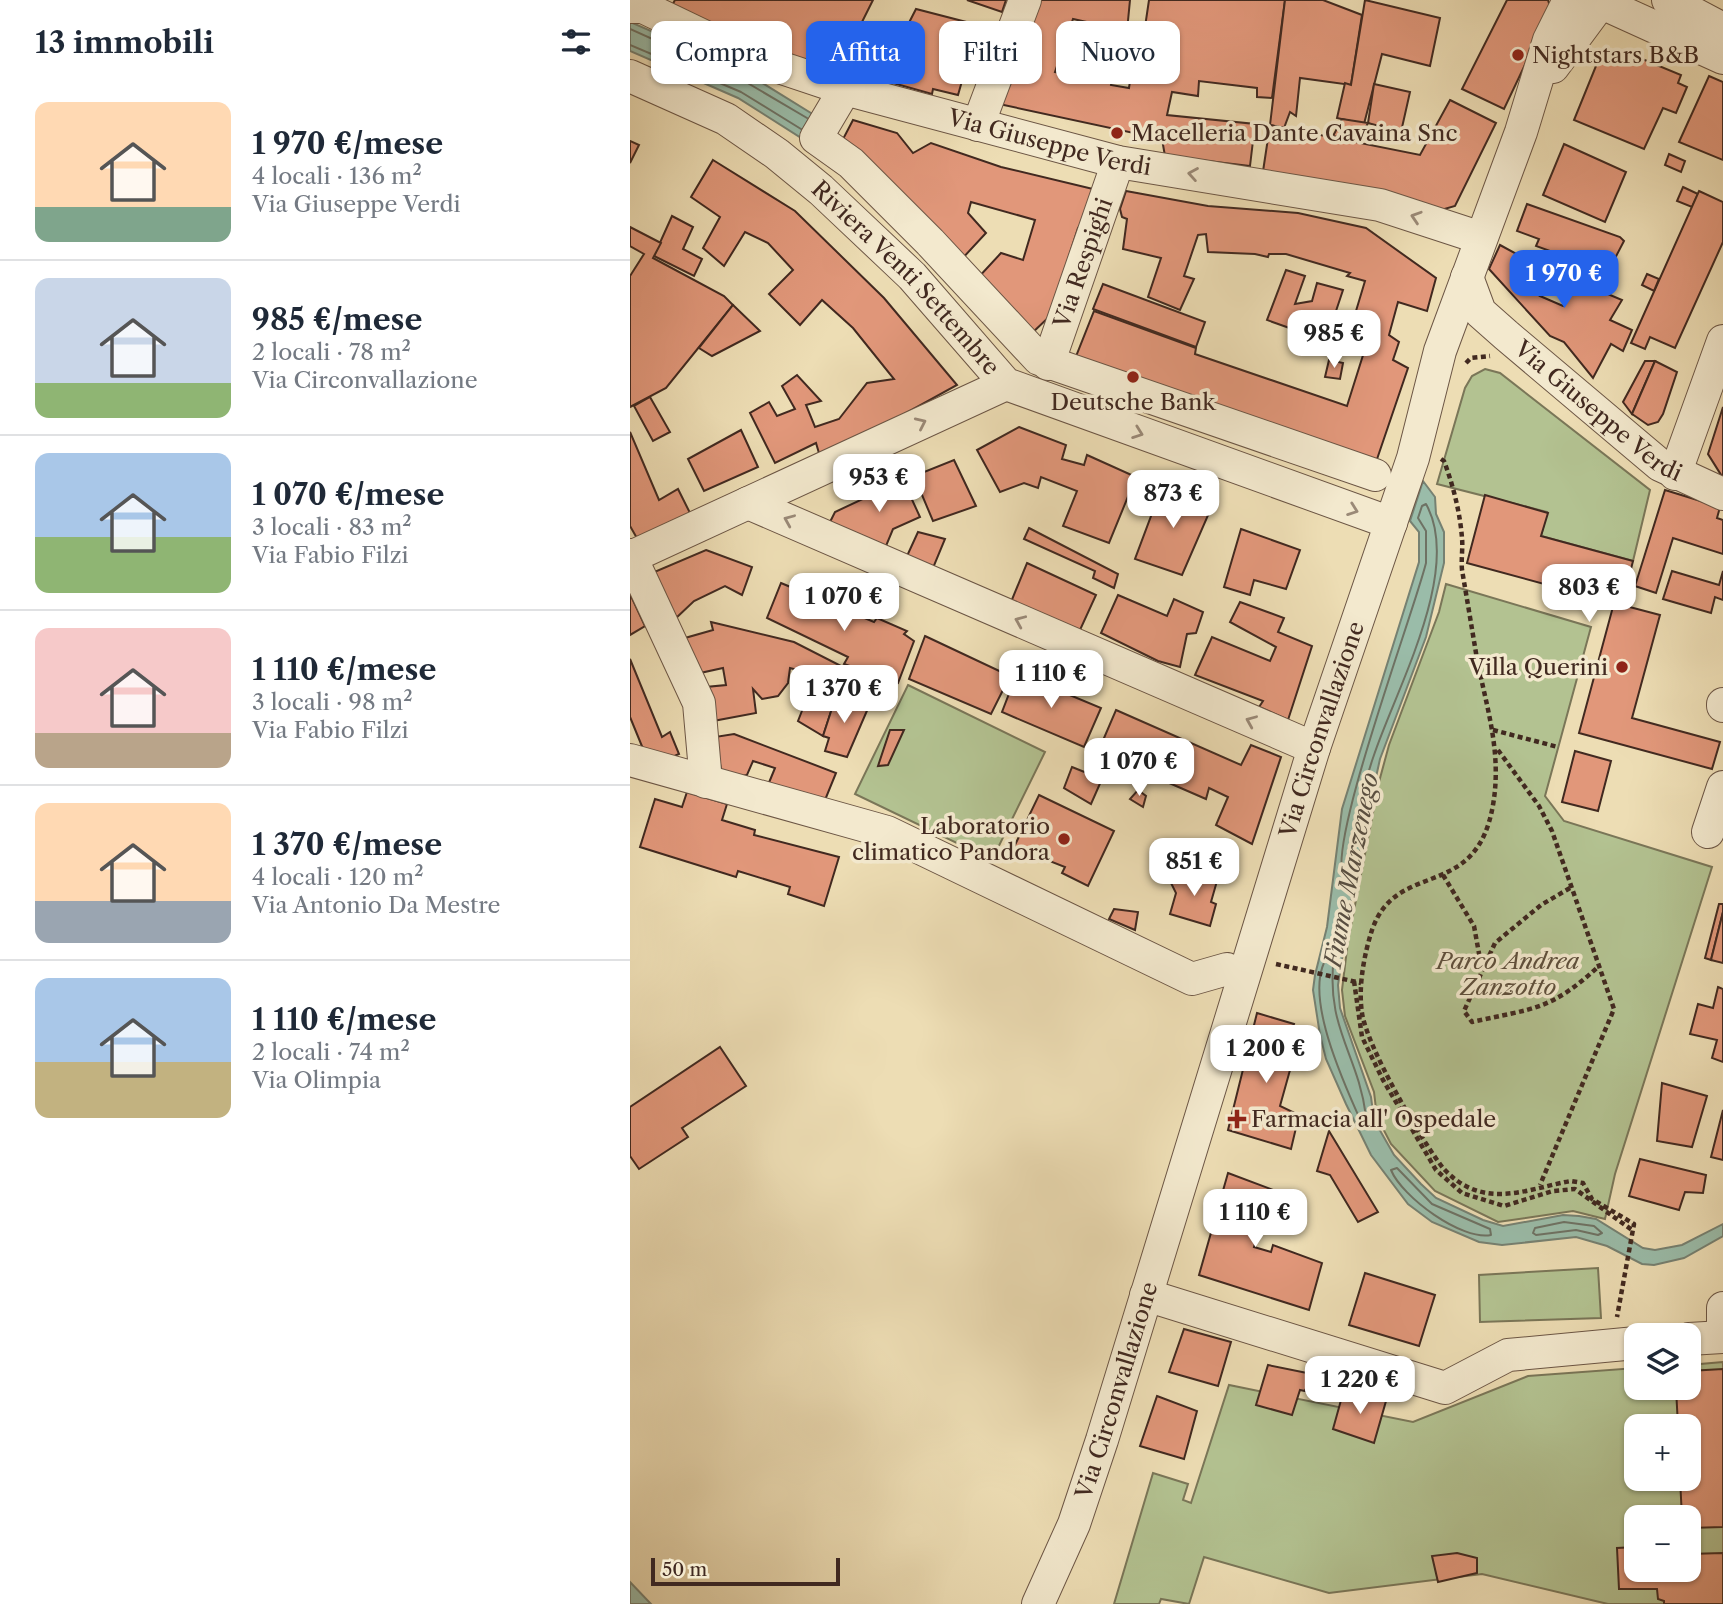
<!DOCTYPE html>
<html lang="it">
<head>
<meta charset="utf-8">
<style>
	:root { --surface:#fff; --page:#f6f6f7; --text:#1f2937; --muted:#747a83; --line:#e0e1e3; --accent:#2563eb }
	body { margin:0; font-family:"Libre Caslon Text",serif; background:var(--page); color:var(--text); height:100vh; display:flex; flex-direction:column; font-size:26px; white-space:nowrap }
	* { box-sizing:border-box; margin:0 }
	p { font-size:23px; color:var(--muted) }
	.icon { flex:none; width:38px; height:38px; fill:none; stroke:currentColor; stroke-width:2; stroke-linecap:round; stroke-linejoin:round }
	.map { position:relative; flex:1; overflow:hidden }
	.details { display:flex; flex-direction:column; background:var(--surface); width:630px }
	.details>* { flex:none }
	.top-card { position:absolute; left:21px; top:21px; width:665px; height:63px; display:flex; gap:14px }
	.fabs { position:absolute; left:994px; top:1323px; display:grid; gap:14px }
	.fabs a { display:grid; place-items:center; width:77px; height:77px; border-radius:14px; background:var(--surface); box-shadow:0 2px 5px #0004; font-size:35px }
	.scale { position:absolute; left:21px; bottom:18px; width:189px; box-sizing:border-box; padding-left:7px; border:4px solid #412920; border-top:0; font-size:19px; line-height:24px; white-space:nowrap; color:#412920; -webkit-text-stroke:5px #f3e9ce; paint-order:stroke }
	.price { position:absolute; translate:-50% -60px; padding:0 16px; border-radius:14px; background:#fff; color:#222; font-size:23px; line-height:46px; filter:drop-shadow(0 2px 4px #0008) }
	.price::after { content:''; position:absolute; left:50%; top:42px; width:21px; height:16px; margin-left:-10px; background:inherit; clip-path:polygon(0 0,100% 0,50% 100%) }
	.price.current { background:var(--accent); color:#fff }
	ul { padding:0; list-style:none }
	li { display:flex; align-items:center; gap:21px; height:175px; padding:0 35px }
	li+li { border-top:2px solid var(--line) }
	li span { display:grid; place-items:center; flex:none; width:196px; height:140px; border-radius:14px; color:#555 }
	li>.icon { margin-inline-start:auto }
	span .icon { width:84px; height:84px; fill:#fffc; stroke-width:1 }
	li b { font-size:30px }
	h2 { display:flex; justify-content:space-between; align-items:center; height:84px; padding:0 35px; font-size:30px }
	.chip { padding:0 24px; border-radius:14px; background:var(--surface); box-shadow:0 2px 5px #0004; font-size:24px; line-height:63px }
	.chip.current { background:var(--accent); color:#fff }
	main { display:flex; flex:1; min-height:0 }
	.map>svg:first-child { display:block }
	.green { fill:#b3c291; stroke:#7a7658; stroke-width:2; fill-rule:evenodd }
	.water { fill:#9abca9; stroke:#768172; stroke-width:2 }
	.lines { fill:none; stroke-linecap:round; stroke-linejoin:round }
	.shore { stroke:#6e7264; stroke-width:2 }
	.building { fill:#e1977a; stroke:#412920; stroke-width:2 }
	.minor-casing { stroke:#6c5645; stroke-width:34 }
	.path { stroke:#412920; stroke-width:4.5; stroke-dasharray:5 3.5; stroke-linecap:butt }
	.minor { stroke:#f3e9ce; stroke-width:32 }
	.oneway { stroke:#9a8977 }
	.poi-dot { fill:#8f2418; stroke:#f3e9ce; stroke-width:2.5 }
	.labels { text-anchor:middle; dominant-baseline:central; stroke-width:7; stroke-linejoin:round; paint-order:stroke }
	.poi-label { font-size:23px; fill:#412920; stroke:#f3e9ce; text-anchor:start }
	.street-label { font-size:23px; fill:#412920; stroke:#f3e9ce }
	.park-label { font-size:23px; font-style:italic; fill:#5e4f3c; stroke:#f3e9ce }
	.water-label { font-size:24px; font-style:italic; fill:#574e42; stroke:#f3e9ce }
</style>
</head>
<body>
<main>
<section class="details">
<h2>13 immobili<svg class="icon" aria-label="filters" viewBox="0 0 24 24"><path d="M4 7h16M4 17h16"/><circle cx="9" cy="7" r="2"/><circle cx="15" cy="17" r="2"/></svg></h2>
<ul>
<li><span style="background:linear-gradient(#ffd9b3 75%,#7fa58c 0)"><svg class="icon" aria-label="home" viewBox="0 0 24 24"><path d="M3 11l9-7 9 7M6 9v11h12V9"/></svg></span><div><b>1 970 €/mese</b><p>4 locali · 136 m²</p><p>Via Giuseppe Verdi</p></div></li>
<li><span style="background:linear-gradient(#c9d6e8 75%,#8fb573 0)"><svg class="icon" aria-label="home" viewBox="0 0 24 24"><path d="M3 11l9-7 9 7M6 9v11h12V9"/></svg></span><div><b>985 €/mese</b><p>2 locali · 78 m²</p><p>Via Circonvallazione</p></div></li>
<li><span style="background:linear-gradient(#a9c7e8 60%,#8fb573 0)"><svg class="icon" aria-label="home" viewBox="0 0 24 24"><path d="M3 11l9-7 9 7M6 9v11h12V9"/></svg></span><div><b>1 070 €/mese</b><p>3 locali · 83 m²</p><p>Via Fabio Filzi</p></div></li>
<li><span style="background:linear-gradient(#f6c9c9 75%,#b9a48a 0)"><svg class="icon" aria-label="home" viewBox="0 0 24 24"><path d="M3 11l9-7 9 7M6 9v11h12V9"/></svg></span><div><b>1 110 €/mese</b><p>3 locali · 98 m²</p><p>Via Fabio Filzi</p></div></li>
<li><span style="background:linear-gradient(#ffd9b3 70%,#9aa5b1 0)"><svg class="icon" aria-label="home" viewBox="0 0 24 24"><path d="M3 11l9-7 9 7M6 9v11h12V9"/></svg></span><div><b>1 370 €/mese</b><p>4 locali · 120 m²</p><p>Via Antonio Da Mestre</p></div></li>
<li><span style="background:linear-gradient(#a9c7e8 60%,#c2b280 0)"><svg class="icon" aria-label="home" viewBox="0 0 24 24"><path d="M3 11l9-7 9 7M6 9v11h12V9"/></svg></span><div><b>1 110 €/mese</b><p>2 locali · 74 m²</p><p>Via Olimpia</p></div></li>
</ul>
</section>
<div class="map">
<svg width="1093" height="1604" viewBox="0 0 1093 1604">
	<rect width="100%" height="100%" fill="#edddb4"/>
	<filter id="stains"><feTurbulence type="fractalNoise" baseFrequency=".00286" numOctaves="4"/><feColorMatrix values="0 0 0 0 .2 0 0 0 0 .09 0 0 0 0 .02 0 0 0 .5 -.17"/></filter>
	<radialGradient id="worn" r=".72"><stop offset=".6" stop-color="#630" stop-opacity="0"/><stop offset="1" stop-color="#630" stop-opacity=".3"/></radialGradient>
	<g class="green">
		<path d="M855,369L870,373L1020,490L1003,561L911,536L917,512L807,484L835,388L842,376Z"/>
		<path d="M816,584L961,627L915,796L934,821L1082,867L985,1174L975,1219L943,1211L868,1222L805,1191L761,1144L747,1117L744,1092L715,1016L712,990L718,941L749,782L759,745L809,612Z"/>
		<path d="M278,685L415,752L362,860L225,794Z"/>
		<path d="M968,1268L971,1318L850,1322L849,1275Z"/>
		<path d="M1093,1362V1604H978L852,1574L699,1593L574,1557L559,1604L531,1599L529,1604H484L523,1473L558,1484L553,1500L561,1503L599,1385L783,1422L898,1376L1006,1368V1388H1059V1365ZM1006,1426H1059V1479H1006ZM1006,1517H1059V1570H1006Z"/>
	</g>
	<g class="water">
		<path d="M0,22L113,71L189,118L176,141L108,98L0,51Z"/>
		<path d="M793,481L805,497L806,514L814,532V563L796,637L750,759L726,868L708,985L710,1008L741,1097L744,1120L764,1155L791,1184L806,1198L853,1220L873,1226L933,1215L949,1216L966,1219L1013,1248L1025,1250L1052,1245L1093,1224V1236L1054,1258L1024,1265L1012,1264L977,1246L946,1237L872,1245L849,1242L802,1222L778,1204L741,1155L716,1104L696,1059L690,1035L683,990L685,975L697,927L712,809L789,562V532L780,521Z"/>
		<path d="M0,1582L21,1604H0Z"/>
	</g>
	<g class="lines">
		<g class="shore">
			<path d="M0,29L109,78L177,118"/>
			<path d="M0,45L111,92L171,129"/>
			<path d="M796,504C833,570 766,689 744,755C731,792 723,837 718,875L714,878C695,849 784,612 796,563V531L788,518L792,506Z"/>
			<path d="M701,953L704,956C695,1028 728,1053 736,1116L733,1119L729,1117C714,1083 668,985 701,953Z"/>
			<path d="M767,1168L802,1204L860,1229L861,1235C832,1241 772,1197 761,1170Z"/>
			<path d="M934,1222L964,1226L972,1233L968,1235L946,1230L906,1235L903,1233L905,1228Z"/>
		</g>
	</g>
	<g class="building">
		<path d="M45,0H243L224,38L265,50L286,9L348,25L328,95L303,89L302,94L256,81L254,88L132,53L40,9Z"/>
		<path d="M337,0H376L372,12Z"/>
		<path d="M404,0H500L497,31L443,19L425,72L446,77L455,44L487,51L481,85L499,88L504,54H511L519,0H655L642,98L627,97V88L569,81L568,96L542,92L537,115L625,124L620,166L535,156L532,139L369,104Z"/>
		<path d="M655,0H693L732,15L721,85L670,78L666,116L660,112L654,128L640,125Z"/>
		<path d="M735,0L810,18L800,66L752,54L734,124L707,118L715,83L721,85Z"/>
		<path d="M877,0H918L921,10L874,109L832,89Z"/>
		<path d="M261,27L274,33L265,50L251,46Z"/>
		<path d="M988,49L1051,75L1048,83L1057,87L1046,113L1033,108L1014,149L944,120L968,61Z"/>
		<path d="M1079,76L1093,82V160L1049,142Z"/>
		<path d="M744,84L780,92L771,132L738,123Z"/>
		<path d="M820,100L866,123L825,206L811,210L632,178L640,125L790,155Z"/>
		<path d="M712,119L738,123L729,141L703,136Z"/>
		<path d="M223,120L267,133L283,153L301,143L371,167L463,189L453,230L448,228L420,316L401,334L346,280L371,253L393,260L405,220L341,202L338,213L356,233L330,261L212,141Z"/>
		<path d="M0,141L9,145L0,163Z"/>
		<path d="M934,144L996,172L975,222L913,195Z"/>
		<path d="M1039,154L1055,161L1051,172L1035,165Z"/>
		<path d="M83,160L165,211L254,298L327,385L191,460L186,443L145,463L120,413L139,402L147,416L165,409L152,386L167,375L191,401L176,405L185,427L209,419L237,383L264,379L223,328L192,300L170,325L139,294L163,270L138,243L115,232L94,266L73,248L90,217L61,197Z"/>
		<path d="M1053,187L1068,194L1062,207L1047,201Z"/>
		<path d="M496,191L578,206L668,213L736,228L806,278L797,311L768,302L759,335L769,342L763,360L778,368L745,465L445,359L464,311L566,348L565,354L717,406L734,352L710,341L719,324L723,321L735,281L717,276L720,273L656,254H639L638,257L625,254L578,252L576,234L568,235L554,276L564,279L550,310L518,297L531,258L493,249L497,219L492,217L490,209Z"/>
		<path d="M1069,191L1093,202V242L1045,348L1020,337L1015,349L1001,343Z"/>
		<path d="M897,204L990,237L994,241L982,264L979,263L977,268L959,261V265L906,246L909,239L887,231Z"/>
		<path d="M42,216L63,227L53,249L72,259L64,276L24,256Z"/>
		<path d="M0,227L31,243L23,258L94,296L103,305L36,388L0,407V276L14,254L0,246Z"/>
		<path d="M870,245L914,269L921,283L910,296L933,306L947,281L992,300L980,320L1002,330L993,351L981,344L963,378L934,342L920,336L859,269Z"/>
		<path d="M656,270L675,276L665,304L682,301L687,283L713,290L696,341L637,320Z"/>
		<path d="M1017,274L1029,279L1024,291L1012,285Z"/>
		<path d="M473,284L575,322L566,347L463,309Z"/>
		<path d="M103,305L130,331L82,356L69,348Z"/>
		<path d="M699,360L713,363L710,379L695,377Z"/>
		<path d="M1015,361H1025L1002,414L993,402Z"/>
		<path d="M1025,361L1047,372L1033,414L1028,422L1018,425L1002,414Z"/>
		<path d="M20,397L40,432L23,441L4,406Z"/>
		<path d="M1093,407V478L1078,454Z"/>
		<path d="M389,427L436,445L432,459L454,465L457,455L506,477L479,543L433,526L447,491L411,477L408,488L394,483L370,492L347,450Z"/>
		<path d="M111,430L128,467L74,491L58,459Z"/>
		<path d="M0,432L29,500L48,489L62,517L8,540L0,526Z"/>
		<path d="M324,460L346,506L303,521L284,476Z"/>
		<path d="M273,480L290,517L263,529L256,546L200,522L205,512Z"/>
		<path d="M533,484L582,506L552,575L505,559Z"/>
		<path d="M1035,490L1090,507L1087,518L1093,520V554L1043,538L1026,593L1005,586Z"/>
		<path d="M855,495L918,513L911,536L1003,561L992,605L1030,615L1002,718L1090,742L1082,769L949,733L984,603L837,563Z"/>
		<path d="M399,528L488,574L484,588L463,578L465,571L394,539Z"/>
		<path d="M611,529L670,550L656,589L624,580L620,595L594,587Z"/>
		<path d="M288,532L315,539L303,568L277,556Z"/>
		<path d="M76,550L122,567L112,595L95,586L64,601L45,619L22,573Z"/>
		<path d="M397,563L466,595L450,630L381,602Z"/>
		<path d="M1042,571L1089,585L1093,571V600L1085,597L1081,613L1033,599Z"/>
		<path d="M151,583L244,622L247,618L277,631L274,634L284,641L268,683L214,664L218,657L137,618Z"/>
		<path d="M0,594L15,626L0,635Z"/>
		<path d="M488,595L537,616L544,599L573,612L566,633L557,634L550,667L528,661L471,633Z"/>
		<path d="M610,602L654,618L648,632L682,646L658,720L629,707L633,701L565,675L582,637L640,661L646,647L600,622Z"/>
		<path d="M81,622L164,642L215,668L193,736L168,721L186,675L160,668L158,683L148,696L132,699L123,689L126,713L83,721L76,687L96,685L93,668L70,673L55,638L83,630Z"/>
		<path d="M295,636L380,676L361,714L279,679Z"/>
		<path d="M0,659L32,737L40,732L49,754L31,762L18,761L0,717Z"/>
		<path d="M387,673L471,708L454,747L372,712Z"/>
		<path d="M207,693L239,706L217,757L195,751L199,738L193,736Z"/>
		<path d="M486,710L611,765L621,745L651,757L622,844L586,825L598,797L579,788L576,799L468,752Z"/>
		<path d="M260,730H274L258,765L248,766Z"/>
		<path d="M104,734L206,773L193,805L138,785L145,768L123,761L117,775L93,780L85,737Z"/>
		<path d="M945,751L981,761L968,811L932,802Z"/>
		<path d="M442,767L472,779L461,804L434,788Z"/>
		<path d="M508,790L516,796L513,807L500,799Z"/>
		<path d="M57,792L97,804L92,820L125,830L124,835L209,857L194,906L158,894L160,887L108,871L106,877L10,847L25,799L52,807Z"/>
		<path d="M409,795L484,831L458,886L432,873L435,867L384,847Z"/>
		<path d="M553,871L587,881L581,902L586,904L580,926L540,914L546,893L541,883Z"/>
		<path d="M1089,904H1093V912L1081,960L1075,958Z"/>
		<path d="M484,909L508,912L505,930L479,919Z"/>
		<path d="M1093,912V963L1081,960Z"/>
		<path d="M1088,987L1093,989V1062L1082,1058L1087,1040L1060,1034L1068,1004L1083,1008Z"/>
		<path d="M627,1013L664,1024L658,1042L667,1045L650,1106L669,1115L661,1149L598,1130Z"/>
		<path d="M90,1047L116,1086L52,1128L58,1137L9,1169L0,1156V1107Z"/>
		<path d="M1032,1083L1077,1096L1062,1147L1027,1141Z"/>
		<path d="M1093,1110V1160L1081,1157Z"/>
		<path d="M699,1131L748,1212L728,1222L700,1175L687,1171Z"/>
		<path d="M1010,1159L1076,1175L1073,1193L1055,1192L1049,1210L999,1196Z"/>
		<path d="M598,1173L646,1191L637,1223L630,1225L624,1247L641,1252L643,1245L692,1263L679,1310L569,1275Z"/>
		<path d="M735,1273L805,1295L789,1346L719,1325Z"/>
		<path d="M554,1329L601,1342L588,1386L539,1372Z"/>
		<path d="M638,1365L682,1374L675,1391L670,1390L662,1415L626,1405Z"/>
		<path d="M1093,1369V1527L1059,1528V1517H1052L1050,1479H1059V1426H1048L1046,1388H1059V1371Z"/>
		<path d="M713,1393L735,1399L737,1394L756,1401L744,1443L703,1429Z"/>
		<path d="M527,1396L567,1411L554,1459L510,1446Z"/>
		<path d="M1006,1547V1570H1059V1554L1093,1553V1604H1034V1601L1028,1599L1027,1589H989L987,1548Z"/>
		<path d="M827,1553L847,1558V1573L808,1582L802,1556Z"/>
	</g>
	<g class="lines">
		<g class="minor-casing">
			<g id="minor">
				<path d="M1038,0L1093,29"/>
				<path d="M974,4L1093,58"/>
				<path id="s1" d="M0,7H13L113,55L215,89L488,162L750,205L851,238"/>
				<path d="M923,67L966,9"/>
				<path id="s2" d="M0,76L96,119L147,154L191,190L282,276L376,384L761,523"/>
				<path d="M215,89L186,138L221,163L300,242L409,359L745,475"/>
				<path d="M348,125L395,0"/>
				<path id="s3" d="M837,277L850,312L876,335L1030,465L1093,494"/>
				<path id="s4" d="M418,364L488,162"/>
				<path d="M1045,474L1093,341"/>
				<path d="M118,503L684,748"/>
				<path d="M0,555L69,703L76,782"/>
				<path d="M1,557L376,384"/>
				<path d="M1093,704V706"/>
				<path d="M0,760L257,832L562,979L597,969"/>
				<path d="M1078,832L1093,787"/>
				<path d="M516,1295L815,1388L878,1355L1006,1343"/>
				<path d="M1093,1308V1332"/>
				<path d="M1059,1339L1093,1337"/>
				<path id="s5" d="M408,1604L444,1524L472,1440L684,748L783,458L810,351L891,132L919,40L939,0"/>
			</g>
		</g>
		<g class="path">
			<path d="M836,363L841,358L860,356"/>
			<path d="M811,459L814,461C823,485 830,512 832,538C833,548 831,559 832,570C837,599 842,629 847,659C857,709 872,753 863,805C846,903 767,858 742,930C734,955 728,987 732,1013C737,1047 791,1140 813,1168C822,1178 834,1187 848,1191C878,1200 911,1186 941,1181L953,1183L962,1199L1004,1224L987,1317"/>
			<path d="M863,730L928,747"/>
			<path d="M868,750L909,806L922,831L984,1009L910,1185"/>
			<path d="M813,875L844,926L852,970"/>
			<path d="M940,888L911,905L865,943L834,1011L842,1022C904,1008 920,1011 969,966"/>
			<path d="M646,964L731,983"/>
			<path d="M724,981L732,1037L753,1080L806,1170L832,1193L874,1206L923,1191L945,1189L1002,1230"/>
		</g>
		<use href="#minor" class="minor"/>
	</g>
	<defs><path id="oneway-chevron" d="M-2-3.5L2.5 0L-2 3.5" fill="none" stroke-width="1.6" stroke-linecap="round" stroke-linejoin="round" transform="scale(1.75)"/></defs>
	<g class="oneway">
		<use href="#oneway-chevron" transform="translate(563 174) rotate(-170)"/>
		<use href="#oneway-chevron" transform="translate(786 217) rotate(-162)"/>
		<use href="#oneway-chevron" transform="translate(291 423) rotate(-25)"/>
		<use href="#oneway-chevron" transform="translate(508 433) rotate(20)"/>
		<use href="#oneway-chevron" transform="translate(723 510) rotate(20)"/>
		<use href="#oneway-chevron" transform="translate(159 520) rotate(-157)"/>
		<use href="#oneway-chevron" transform="translate(390 621) rotate(-157)"/>
		<use href="#oneway-chevron" transform="translate(621 721) rotate(-157)"/>
	</g>
	<g class="poi-dot">
		<circle cx="888" cy="55" r="7"/>
		<circle cx="487" cy="133" r="7"/>
		<circle cx="503" cy="377" r="7"/>
		<circle cx="992" cy="667" r="7"/>
		<circle cx="434" cy="839" r="7"/>
		<path d="M603.5 1108.5h7v7h7v7h-7v7h-7v-7h-7v-7h7z"/>
	</g>
	<g class="labels">
		<g class="poi-label">
			<text x="902" y="55">Nightstars B&amp;B</text>
			<text x="501" y="133">Macelleria Dante Cavaina Snc</text>
			<text x="503" y="402" text-anchor="middle">Deutsche Bank</text>
			<text x="978" y="667" text-anchor="end">Villa Querini</text>
			<text x="420" y="826" text-anchor="end">Laboratorio<tspan x="420" dy="26">climatico Pandora</tspan></text>
			<text x="621" y="1119">Farmacia all' Ospedale</text>
		</g>
		<g class="street-label">
			<text stroke="none"><textPath href="#s1" startOffset="443">Via Giuseppe Verdi</textPath></text>
			<text stroke="none"><textPath href="#s4" startOffset="107">Via Respighi</textPath></text>
			<text stroke="none"><textPath href="#s2" startOffset="346">Riviera Venti Settembre</textPath></text>
			<text stroke="none"><textPath href="#s3" startOffset="192">Via Giuseppe Verdi</textPath></text>
			<text stroke="none"><textPath href="#s5" startOffset="920">Via Circonvallazione</textPath></text>
			<text stroke="none"><textPath href="#s5" startOffset="228">Via Circonvallazione</textPath></text>
		</g>
		<g class="park-label">
			<text x="878" y="961">Parco Andrea<tspan x="878" dy="26">Zanzotto</tspan></text>
		</g>
		<g class="water-label">
			<text transform="translate(721 870) rotate(-79)">Fiume Marzenego</text>
		</g>
	</g>
	<rect width="100%" height="100%" filter="url(#stains)"/>
	<rect width="100%" height="100%" fill="url(#worn)"/>
</svg>
<div class="fabs">
<a><svg class="icon" aria-label="layers" viewBox="0 0 24 24"><path d="M12 4l9 5-9 5-9-5zM3 14l9 5 9-5"/></svg></a>
<a>+</a>
<a>−</a>
</div>
<div class="scale">50 m</div>
<b class="price current" style="left:934px;top:310px">1 970 €</b>
<b class="price" style="left:704px;top:370px">985 €</b>
<b class="price" style="left:249px;top:514px">953 €</b>
<b class="price" style="left:543px;top:530px">873 €</b>
<b class="price" style="left:959px;top:624px">803 €</b>
<b class="price" style="left:214px;top:633px">1 070 €</b>
<b class="price" style="left:421px;top:710px">1 110 €</b>
<b class="price" style="left:214px;top:725px">1 370 €</b>
<b class="price" style="left:509px;top:798px">1 070 €</b>
<b class="price" style="left:564px;top:898px">851 €</b>
<b class="price" style="left:636px;top:1085px">1 200 €</b>
<b class="price" style="left:625px;top:1249px">1 110 €</b>
<b class="price" style="left:730px;top:1416px">1 220 €</b>
<div class="top-card">
<a class="chip">Compra</a>
<a class="chip current">Affitta</a>
<a class="chip">Filtri</a>
<a class="chip">Nuovo</a>
</div>
</div>
</main>
</body>
</html>
